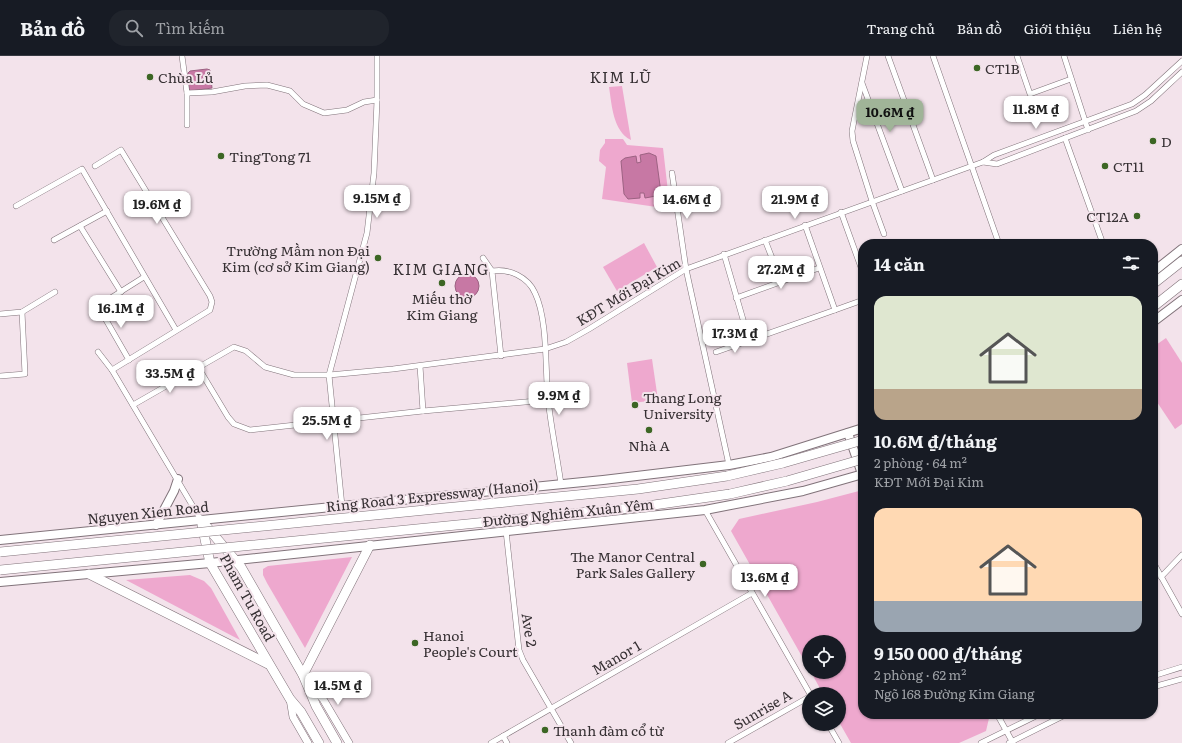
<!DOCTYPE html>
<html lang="vi">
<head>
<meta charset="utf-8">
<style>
	:root { --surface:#171b24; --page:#20242c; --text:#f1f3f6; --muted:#9ea1a6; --line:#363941; --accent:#a0b498 }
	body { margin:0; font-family:Literata,serif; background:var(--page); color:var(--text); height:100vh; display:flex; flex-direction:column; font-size:15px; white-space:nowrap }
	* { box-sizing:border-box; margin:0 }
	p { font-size:13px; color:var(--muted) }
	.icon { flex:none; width:22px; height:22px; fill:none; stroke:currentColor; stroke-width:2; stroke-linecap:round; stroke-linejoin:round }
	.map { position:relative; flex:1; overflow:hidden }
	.side { position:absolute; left:858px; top:183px; width:300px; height:480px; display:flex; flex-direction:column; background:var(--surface); border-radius:16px; box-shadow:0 1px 3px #0004 }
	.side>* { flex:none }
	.buttons { position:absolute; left:802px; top:579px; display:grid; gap:8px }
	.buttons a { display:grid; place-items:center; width:44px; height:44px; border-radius:50%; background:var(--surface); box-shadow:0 1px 3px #0004; font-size:20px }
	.price { position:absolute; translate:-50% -34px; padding:0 9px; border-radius:8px; background:#fff; color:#222; font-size:13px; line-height:26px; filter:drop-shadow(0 1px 2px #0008) }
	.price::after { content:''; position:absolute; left:50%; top:24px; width:12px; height:9px; margin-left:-6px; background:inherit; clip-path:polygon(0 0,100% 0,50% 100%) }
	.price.on { background:var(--accent); color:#111 }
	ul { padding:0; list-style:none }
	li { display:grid; align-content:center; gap:8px; height:212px; padding:0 16px }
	li span { display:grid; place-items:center; height:124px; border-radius:12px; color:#555 }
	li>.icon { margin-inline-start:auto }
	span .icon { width:72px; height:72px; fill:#fffc; stroke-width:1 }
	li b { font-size:17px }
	h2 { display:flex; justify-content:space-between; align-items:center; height:48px; padding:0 16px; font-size:17px }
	header { display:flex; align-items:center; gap:24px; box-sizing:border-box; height:56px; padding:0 20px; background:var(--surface); border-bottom:1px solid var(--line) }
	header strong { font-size:19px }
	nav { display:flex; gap:22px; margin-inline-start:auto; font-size:14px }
	.search { width:280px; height:36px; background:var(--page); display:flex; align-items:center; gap:10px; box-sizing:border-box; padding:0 14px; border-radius:16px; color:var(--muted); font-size:15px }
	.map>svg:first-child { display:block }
	.green { fill:#eea8ce }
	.water { fill:#c778a4; stroke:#9c6282 }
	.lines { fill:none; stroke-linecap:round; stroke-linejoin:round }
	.minor-casing { stroke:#81737a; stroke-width:6 }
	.secondary-casing { stroke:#81737a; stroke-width:8 }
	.primary-casing { stroke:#81737a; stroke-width:10 }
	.trunk-casing { stroke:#81737a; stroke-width:10 }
	.motorway-casing { stroke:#81737a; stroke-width:10 }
	.minor { stroke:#fff; stroke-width:5 }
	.secondary { stroke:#fff; stroke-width:7 }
	.primary { stroke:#fff; stroke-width:8 }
	.trunk { stroke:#fff; stroke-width:9 }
	.motorway { stroke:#fff; stroke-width:9 }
	.motorway-bridge-casing { stroke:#81737a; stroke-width:10; stroke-linecap:butt }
	.motorway-bridge { stroke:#fff; stroke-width:9 }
	.poi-dot { fill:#3c6624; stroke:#f3e3eb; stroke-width:1.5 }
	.labels { text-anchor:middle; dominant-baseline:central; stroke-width:4; stroke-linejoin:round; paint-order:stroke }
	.poi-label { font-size:14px; fill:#363033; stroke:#f3e3eb; text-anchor:start }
	.street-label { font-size:14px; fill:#363033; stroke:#f3e3eb }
	.neighbourhood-label { font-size:15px; letter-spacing:1px; fill:#363033; stroke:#f3e3eb }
</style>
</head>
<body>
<header>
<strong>Bản đồ</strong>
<div class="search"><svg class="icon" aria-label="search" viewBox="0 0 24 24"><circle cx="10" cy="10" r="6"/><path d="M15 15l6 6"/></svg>Tìm kiếm</div>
<nav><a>Trang chủ</a><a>Bản đồ</a><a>Giới thiệu</a><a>Liên hệ</a></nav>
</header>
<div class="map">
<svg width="1182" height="687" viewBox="0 0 1182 687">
	<rect width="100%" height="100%" fill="#f3e3eb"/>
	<g class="green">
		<path d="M622,30L631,84C613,75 612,50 609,31Z"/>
		<path d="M605,83H623L627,89L663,92L670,153L602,143L606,111L599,105L600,94L605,87Z"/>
		<path d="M644,187L657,211L617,235L603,211Z"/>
		<path d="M1166,282L1182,307V368L1175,373L1153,340V291Z"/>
		<path d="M652,303L658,344L632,347L627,307Z"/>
		<path d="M859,435L863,439V658H990L986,675L959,687H851L839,666V638H823L811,616H839V586H809V613L731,475L739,463L817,446Z"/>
		<path d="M352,501L305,592L267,527L263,519V513L268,510Z"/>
		<path d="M190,519L204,525L211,532L240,584L126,524Z"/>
	</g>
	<g class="water">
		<path d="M207,13L210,14L212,32L191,35L189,33L188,17L190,15Z"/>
		<path d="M649,97L656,100L661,137L656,140L645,142L644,137H640V142L628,143L624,138L621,105L625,102L636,100L637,107L641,106L640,99Z"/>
		<circle cx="467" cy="230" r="12"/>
	</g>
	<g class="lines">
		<g class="minor-casing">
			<g id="minor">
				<path d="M182,0L187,37V69"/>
				<path d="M867,0L852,75L853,85L872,145L884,178"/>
				<path d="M888,0L933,124"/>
				<path d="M933,0L999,188"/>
				<path d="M1017,0L1030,38L1071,23"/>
				<path d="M1064,0L1088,74"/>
				<path d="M862,27L902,135"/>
				<path d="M187,37L212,36L245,30L267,29L290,35L303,48L324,57L347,54L364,46L377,44"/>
				<path d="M1065,82L1103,188"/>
				<path d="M983,106L997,108L1136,55L1151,45L1182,16"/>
				<path d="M95,110L121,94L210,240L212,246L210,254L112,314"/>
				<path d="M672,117L686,213L729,409"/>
				<path d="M16,150L82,113L176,274"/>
				<path d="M841,156L863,217"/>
				<path d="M80,170L121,236"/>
				<path d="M54,184L107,155"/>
				<path d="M765,184L781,225"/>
				<path d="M724,198L749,284"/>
				<path d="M483,202L492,215"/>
				<path d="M736,242L819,212"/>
				<path d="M835,254L863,244"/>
				<path d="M0,258L22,256L55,236"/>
				<path d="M98,296L112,314L201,464"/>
				<path d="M716,296L835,254L805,169"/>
				<path d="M501,300L492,215C509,212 528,221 535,237C548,264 545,312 548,343C551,371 557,400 561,428"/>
				<path d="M129,304L98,250L144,221"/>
				<path d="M420,310L423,355"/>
				<path d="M198,311L228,361L234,368L250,374L423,355L548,344"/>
				<path d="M0,320L25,318L22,256"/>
				<path d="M133,349L234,291L246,295L265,311L294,319H329L393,313L545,293L566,286L589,273L686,213L983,106L994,99L1132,48L1145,39L1182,5"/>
				<path d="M342,450L329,319L367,177L374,117L377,44V0"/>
				<path d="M705,454L810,638"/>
				<path d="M506,475L519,594L523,604L571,687"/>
				<path d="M1153,506L1182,558"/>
				<path d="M1161,521L1182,499"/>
				<path d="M1153,620L1182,611"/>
				<path d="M1153,631L1182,623"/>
				<path d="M997,658L1013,687"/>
				<path d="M828,668L839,687"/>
				<path d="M503,680L507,687"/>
				<path d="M491,687L752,537"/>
				<path d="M728,687L809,641"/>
				<path d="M981,687L1040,658"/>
				<path d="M1009,687L1067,658"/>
			</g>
		</g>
		<g class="secondary-casing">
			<g id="secondary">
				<path d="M309,629L323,643L349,687"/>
				<path d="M290,643L293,661L308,687"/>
			</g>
		</g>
		<g class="primary-casing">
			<g id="primary">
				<path d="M1153,216L1182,193"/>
				<path d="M1153,266L1182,244"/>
				<path d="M848,377L862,418"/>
				<path d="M156,469L174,435L178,423"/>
				<path d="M0,484L603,424L729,409L771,401L863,372"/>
				<path d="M0,526L210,507L705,454L803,435L863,418"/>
			</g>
		</g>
		<g class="trunk-casing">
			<g id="trunk">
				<path d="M201,464L241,511L303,619L316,650L337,687"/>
				<path d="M202,469L210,507L290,643L301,656L319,687"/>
				<path d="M89,518L268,608"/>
				<path d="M303,619L370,489"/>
			</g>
		</g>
		<g class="motorway-casing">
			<g id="motorway">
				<path d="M1153,228L1182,205"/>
				<path d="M1153,251L1182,228"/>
			</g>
		</g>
		<use href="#minor" class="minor"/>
		<use href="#secondary" class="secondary"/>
		<use href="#primary" class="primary"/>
		<use href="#trunk" class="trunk"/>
		<use href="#motorway" class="motorway"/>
		<g class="motorway-bridge-casing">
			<g id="motorway-bridge">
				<path d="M0,496L638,433L727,420L783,407L863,384"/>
				<path d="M0,514L640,451L730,438L787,425L863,403"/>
			</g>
		</g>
		<use href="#motorway-bridge" class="motorway-bridge"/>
	</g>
	<g class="poi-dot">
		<circle cx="977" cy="12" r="4"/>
		<circle cx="150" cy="21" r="4"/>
		<circle cx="1153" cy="85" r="4"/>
		<circle cx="221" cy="100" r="4"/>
		<circle cx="1105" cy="110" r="4"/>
		<circle cx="1137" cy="160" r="4"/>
		<circle cx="378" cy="202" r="4"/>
		<circle cx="442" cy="227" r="4"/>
		<circle cx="635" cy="349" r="4"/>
		<circle cx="649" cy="374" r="4"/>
		<circle cx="703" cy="508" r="4"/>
		<circle cx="415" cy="587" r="4"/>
		<circle cx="545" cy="674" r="4"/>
	</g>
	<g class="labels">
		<g class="poi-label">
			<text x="985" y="12">CT1B</text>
			<text x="158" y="21">Chùa Lủ</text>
			<text x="1161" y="85">D</text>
			<text x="229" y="100">TingTong 71</text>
			<text x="1113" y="110">CT11</text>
			<text x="1129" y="160" text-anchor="end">CT12A</text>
			<text x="370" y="194" text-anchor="end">Trường Mầm non Đại<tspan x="370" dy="16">Kim (cơ sở Kim Giang)</tspan></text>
			<text x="442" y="242" text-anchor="middle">Miếu thờ<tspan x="442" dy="16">Kim Giang</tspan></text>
			<text x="643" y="341">Thang Long<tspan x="643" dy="16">University</tspan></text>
			<text x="649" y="389" text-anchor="middle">Nhà A</text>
			<text x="695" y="500" text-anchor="end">The Manor Central<tspan x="695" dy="16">Park Sales Gallery</tspan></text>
			<text x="423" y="579">Hanoi<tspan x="423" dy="16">People's Court</tspan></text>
			<text x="553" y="674">Thanh đàm cổ từ</text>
		</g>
		<g class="street-label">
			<text transform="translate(628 235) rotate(-31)">KĐT Mới Đại Kim</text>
			<text transform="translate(432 439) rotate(-6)">Ring Road 3 Expressway (Hanoi)</text>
			<text transform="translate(148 456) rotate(-6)">Nguyen Xien Road</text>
			<text transform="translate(568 456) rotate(-6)">Đường Nghiêm Xuân Yêm</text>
			<text transform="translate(248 541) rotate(61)">Pham Tu Road</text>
			<text transform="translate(530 574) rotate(81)">Ave 2</text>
			<text transform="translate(616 601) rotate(-30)">Manor 1</text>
			<text transform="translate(762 653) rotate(-30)">Sunrise A</text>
		</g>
		<g class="neighbourhood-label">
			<text x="621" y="20">KIM LŨ</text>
			<text x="441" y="212">KIM GIANG</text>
		</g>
	</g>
</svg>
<div class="buttons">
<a><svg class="icon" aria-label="locate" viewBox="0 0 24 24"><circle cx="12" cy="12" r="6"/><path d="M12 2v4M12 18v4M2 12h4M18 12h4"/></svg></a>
<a><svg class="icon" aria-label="layers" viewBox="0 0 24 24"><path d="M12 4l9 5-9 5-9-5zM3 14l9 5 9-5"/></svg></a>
</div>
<b class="price" style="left:1036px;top:74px">11.8M ₫</b>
<b class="price on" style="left:890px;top:77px">10.6M ₫</b>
<b class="price" style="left:377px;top:163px">9.15M ₫</b>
<b class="price" style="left:687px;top:164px">14.6M ₫</b>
<b class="price" style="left:795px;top:164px">21.9M ₫</b>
<b class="price" style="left:157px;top:169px">19.6M ₫</b>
<b class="price" style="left:781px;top:234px">27.2M ₫</b>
<b class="price" style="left:121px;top:273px">16.1M ₫</b>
<b class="price" style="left:735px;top:298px">17.3M ₫</b>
<b class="price" style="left:170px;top:338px">33.5M ₫</b>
<b class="price" style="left:559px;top:360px">9.9M ₫</b>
<b class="price" style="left:327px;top:385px">25.5M ₫</b>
<b class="price" style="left:765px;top:542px">13.6M ₫</b>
<b class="price" style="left:338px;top:650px">14.5M ₫</b>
<section class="side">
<h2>14 căn<svg class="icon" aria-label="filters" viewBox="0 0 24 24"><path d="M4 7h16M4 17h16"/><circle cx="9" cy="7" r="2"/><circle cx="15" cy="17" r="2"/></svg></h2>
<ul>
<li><span style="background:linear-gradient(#dfe7d0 75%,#b9a48a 0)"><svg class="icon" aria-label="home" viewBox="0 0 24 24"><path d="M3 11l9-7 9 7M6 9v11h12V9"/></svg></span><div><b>10.6M ₫/tháng</b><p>2 phòng · 64 m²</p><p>KĐT Mới Đại Kim</p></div></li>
<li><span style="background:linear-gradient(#ffd9b3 75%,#9aa5b1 0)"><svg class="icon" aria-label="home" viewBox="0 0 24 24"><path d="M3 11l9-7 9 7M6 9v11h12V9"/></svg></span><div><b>9 150 000 ₫/tháng</b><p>2 phòng · 62 m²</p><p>Ngõ 168 Đường Kim Giang</p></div></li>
</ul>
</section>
</div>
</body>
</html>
